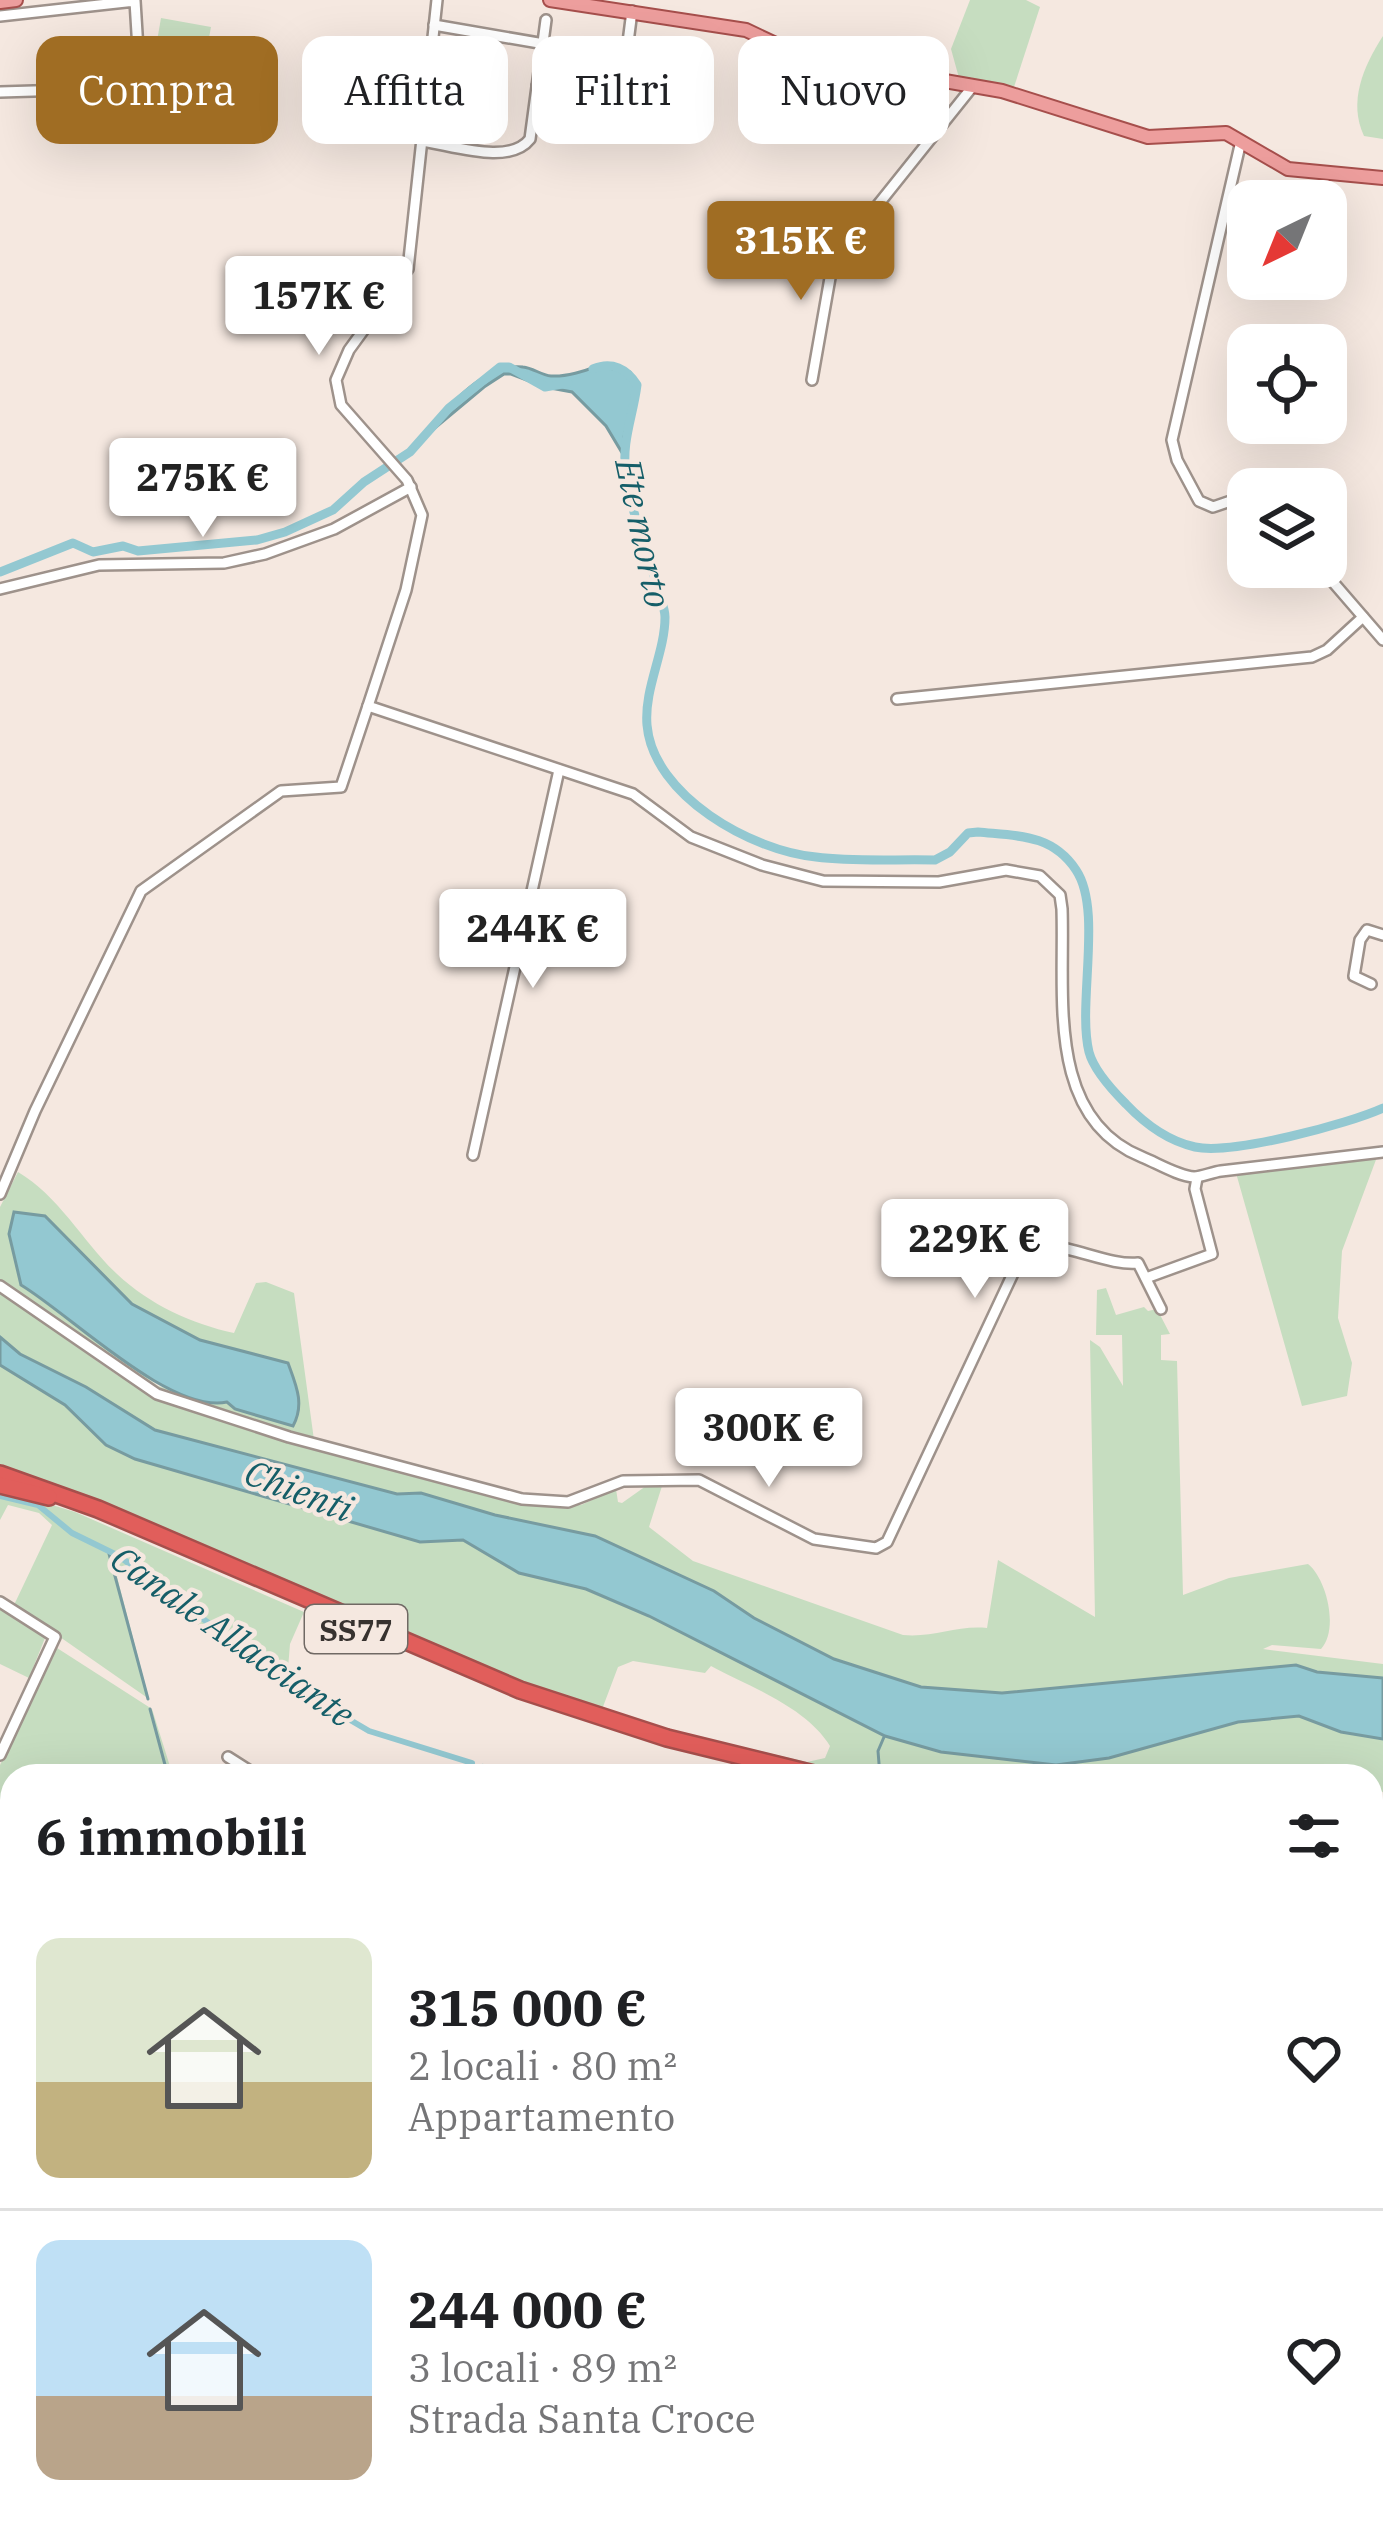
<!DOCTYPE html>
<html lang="it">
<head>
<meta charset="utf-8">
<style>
	:root { --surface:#fff; --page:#f2f2f2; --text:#202124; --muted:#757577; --line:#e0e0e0; --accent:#a06d23 }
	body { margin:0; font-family:"IBM Plex Serif",serif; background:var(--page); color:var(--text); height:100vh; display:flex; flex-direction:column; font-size:45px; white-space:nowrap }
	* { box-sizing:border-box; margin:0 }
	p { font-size:39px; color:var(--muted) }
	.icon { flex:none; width:66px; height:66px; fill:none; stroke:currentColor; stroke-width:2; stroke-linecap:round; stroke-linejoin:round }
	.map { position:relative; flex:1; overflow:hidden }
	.side { position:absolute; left:0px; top:1764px; width:1383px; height:771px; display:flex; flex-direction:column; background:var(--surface); border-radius:36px 36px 0 0; box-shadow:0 12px 48px #0002 }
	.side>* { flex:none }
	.hud { position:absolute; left:36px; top:36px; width:1311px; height:108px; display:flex; gap:24px }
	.needle { width:78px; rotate:223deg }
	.tools { position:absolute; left:1227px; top:180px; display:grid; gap:24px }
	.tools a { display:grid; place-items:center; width:120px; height:120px; border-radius:24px; background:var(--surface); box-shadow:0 12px 48px #0002; font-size:60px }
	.price { position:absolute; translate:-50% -102px; padding:0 27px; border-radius:12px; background:#fff; color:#222; font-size:39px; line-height:78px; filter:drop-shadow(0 3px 6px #0008) }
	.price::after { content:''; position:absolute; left:50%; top:72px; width:36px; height:27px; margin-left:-18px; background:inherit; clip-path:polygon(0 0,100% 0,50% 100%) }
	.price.active { background:var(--accent); color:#fff }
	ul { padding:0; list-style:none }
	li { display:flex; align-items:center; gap:36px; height:300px; padding:0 36px }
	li+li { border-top:3px solid var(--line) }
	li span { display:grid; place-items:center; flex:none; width:336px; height:240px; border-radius:24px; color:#555 }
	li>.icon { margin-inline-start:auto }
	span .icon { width:144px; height:144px; fill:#fffc; stroke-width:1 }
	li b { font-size:51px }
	h2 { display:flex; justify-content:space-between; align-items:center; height:144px; padding:0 36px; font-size:51px }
	.pill { padding:0 42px; border-radius:24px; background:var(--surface); box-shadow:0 12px 48px #0002; font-size:42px; line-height:108px }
	.pill.active { background:var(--accent); color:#fff }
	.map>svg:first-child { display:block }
	.green { fill:#c6ddc0; fill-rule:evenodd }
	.water { fill:#93c8d1; stroke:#779ba0; stroke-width:3 }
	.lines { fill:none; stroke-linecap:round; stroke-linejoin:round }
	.stream { stroke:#779ba0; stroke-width:3 }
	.canal { stroke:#93c8d1; stroke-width:6 }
	.river { stroke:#93c8d1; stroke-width:9 }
	.minor-casing { stroke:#9e928b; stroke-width:14 }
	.major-casing { stroke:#a64f4c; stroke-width:16 }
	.highway-casing { stroke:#a64f4c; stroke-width:20 }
	.minor { stroke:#fff; stroke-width:9 }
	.major { stroke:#ed9e9d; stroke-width:12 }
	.highway { stroke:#e15e5b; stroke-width:15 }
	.rail-casing { stroke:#746d68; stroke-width:8 }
	.rail { stroke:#f5e8e0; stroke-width:3; stroke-dasharray:9; stroke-linecap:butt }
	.labels { text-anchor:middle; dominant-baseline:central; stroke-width:9; stroke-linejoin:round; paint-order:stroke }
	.shield { fill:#f5e8e0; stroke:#706964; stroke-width:3 }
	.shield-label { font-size:30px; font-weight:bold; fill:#37322f }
	.water-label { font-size:36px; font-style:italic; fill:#155e68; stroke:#f5e8e0 }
</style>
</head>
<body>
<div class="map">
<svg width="1383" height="2533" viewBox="0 0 1383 2533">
	<rect width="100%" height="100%" fill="#f5e8e0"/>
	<g class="green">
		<path d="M970,0H1026L1040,7L1014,87L959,78L951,49Z"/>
		<path d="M161,18L211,27L196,108L147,99Z"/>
		<path d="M1383,36V139L1364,136C1348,102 1363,67 1383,36Z"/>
		<path d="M1377,1157L1342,1251L1338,1318L1352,1363L1347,1396L1302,1406L1236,1173Z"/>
		<path d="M18,1172C59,1196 83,1242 117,1274C150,1305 192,1324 234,1333L256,1283L266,1282L294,1293L314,1440L164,1394L0,1283V1207ZM45,1216L132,1304L200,1340L288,1363L266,1417L235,1409L227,1401L217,1404L158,1386L21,1285Z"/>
		<path d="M1106,1288L1116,1315L1144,1307L1148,1311L1157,1309L1170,1334L1161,1335V1360L1177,1361L1183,1595L1229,1578L1308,1564C1327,1579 1339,1630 1321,1649L1272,1645L1263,1649L1383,1664V1678L1317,1672L1295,1665L1002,1693L921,1687L834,1659L754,1618L714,1591L495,1515L421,1493L397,1494L155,1430L86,1387L20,1354L0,1337V1292L117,1375L169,1403L524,1504L581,1505L616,1489L618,1502L622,1503L646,1486H662L649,1527L693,1561L903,1635C933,1638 957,1625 987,1628L998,1560L1095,1617L1090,1340L1100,1347L1123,1386L1122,1335H1096L1097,1290Z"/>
		<path d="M0,1365L65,1405L106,1445L135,1459L420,1542L463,1540L519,1573L586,1589L649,1616L885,1736L941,1752L1056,1765L1109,1758L1238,1722L1299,1716L1341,1732L1383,1739V1792L1371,1790V1776H1076L1031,1768L1026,1776H843L690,1738L700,1737L807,1762L825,1758L830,1746C806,1707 750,1687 711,1666L705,1673L633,1661L618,1667L601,1712L485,1672L204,1546L189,1544L72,1491L0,1467Z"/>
		<path d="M0,1489L75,1512L304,1612L290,1644L286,1693L245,1658L121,1570L117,1577L149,1699L14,1605L52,1525L39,1513L8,1505L0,1520Z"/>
		<path d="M0,1609L45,1638L29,1678L0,1664Z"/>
		<path d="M57,1648L152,1709L173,1776H12V1928L0,1922V1765Z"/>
		<path d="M0,2456L12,2463V2523H93L89,2533H0Z"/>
	</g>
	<g class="water">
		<path d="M598,366L630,372L637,385L624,437V456L606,426L572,392L545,387L511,374H504L484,387L424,437C445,409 484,362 523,367C533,368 541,375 551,376C567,377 584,371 598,366Z"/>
		<path d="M14,1212L45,1216L132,1304L200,1340L288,1363C296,1385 305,1404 293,1426L235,1409L227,1402C170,1414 71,1315 21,1285L9,1234Z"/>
		<path d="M0,1337L20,1354L86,1387L155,1430L397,1494L421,1493L495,1515L595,1536L714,1591L754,1618L834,1659L921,1687L1002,1693L1296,1665L1317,1672L1383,1678V1739L1341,1732L1299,1716L1238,1722L1109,1758L1056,1765L941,1752L885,1736L649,1616L586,1589L519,1573L463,1540L420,1542L135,1459L106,1445L65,1405L0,1365Z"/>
	</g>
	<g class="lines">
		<g class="stream">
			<path d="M108,1550L148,1699"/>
			<path d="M150,1709L168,1776"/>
			<path d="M880,1776L878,1751L884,1737"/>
		</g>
		<g class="canal">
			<path d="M0,1496L38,1505L72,1533L119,1556L294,1687L369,1731L472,1763"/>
			<path d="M483,1767L501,1776"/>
			<path d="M1371,2050L1383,2056"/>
		</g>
		<g class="river">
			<path d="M593,369C612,361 627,369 637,385C633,417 621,442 626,475C631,513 648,552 658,590C660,598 665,608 665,617C665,653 644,688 647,725C653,796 752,851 816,857C855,862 896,859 935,860L950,852L968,833L978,832C1018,836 1052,834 1076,870C1103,910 1077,1004 1089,1052C1094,1071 1113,1091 1126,1104C1145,1124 1168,1141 1195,1147C1232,1155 1348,1124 1383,1108"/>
			<path d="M0,572L73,543L93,552L123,546L138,551L257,540L285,532L333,510L364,482L410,452L449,408L500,367H509L545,387L568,383"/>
		</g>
		<g class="minor-casing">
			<g id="minor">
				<path d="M437,0L408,269L349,350L336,380L341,405L407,480L422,515L406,590L368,706L633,794L691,837L762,865L823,881L939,882L1006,870L1040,876L1060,895L1062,909C1065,994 1045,1118 1142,1157C1157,1163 1178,1176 1194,1177C1201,1177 1213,1172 1221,1171L1383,1152"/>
				<path d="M0,16L135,1L140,82L134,88L0,92"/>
				<path d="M434,25L626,58L632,11"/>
				<path d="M537,86L621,81"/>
				<path d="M421,141C452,145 509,166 530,139L546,20"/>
				<path d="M1241,141L1172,440L1177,460L1199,501L1213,507L1248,495"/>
				<path d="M812,380L833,261L973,86"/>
				<path d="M1320,567L1383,640"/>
				<path d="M0,589L99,565L224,563L265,554L334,529L411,487"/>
				<path d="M897,699L1312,657L1327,650L1363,617"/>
				<path d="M1371,984L1354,976L1360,940L1367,930L1383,935"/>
				<path d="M473,1155L559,770"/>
				<path d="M0,1194L35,1111L141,891L281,791L341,787L368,706"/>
				<path d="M1146,1278L1212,1254L1195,1189L1197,1178"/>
				<path d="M0,1286L157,1394L289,1437L522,1499L568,1502L623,1481L699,1480L814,1539L876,1548L887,1542L1024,1250C1051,1234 1105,1267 1138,1263L1161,1309"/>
				<path d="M0,1602L55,1637L0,1755"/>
				<path d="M228,1757L258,1776"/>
				<path d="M1371,2171L1383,2138"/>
				<path d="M1371,2228L1382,2246L1379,2258L1371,2265"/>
				<path d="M146,2523L164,2533"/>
				<path d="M536,2523L551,2533"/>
				<path d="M1037,2523L1068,2533"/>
				<path d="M210,2533L212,2523"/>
				<path d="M836,2533L839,2523"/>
				<path d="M978,2533L981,2523"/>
				<path d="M1239,2533L1243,2523"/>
				<path d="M1376,2533L1383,2516"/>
			</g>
		</g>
		<g class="major-casing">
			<g id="major">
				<path d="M550,0L746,30L831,70L862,76L939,80L1002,91L1148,137L1226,133L1288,169L1383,178"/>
				<path d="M0,2L16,0"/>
			</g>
		</g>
		<g class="highway-casing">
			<g id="highway">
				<path d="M0,1474L98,1509L520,1690L667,1738L822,1776"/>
				<path d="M0,1485L49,1497"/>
				<path d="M1371,1879L1383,1863"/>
				<path d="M1371,1916L1383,1919"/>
			</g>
		</g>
		<use href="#minor" class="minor"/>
		<use href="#major" class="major"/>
		<use href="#highway" class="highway"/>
		<g class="rail-casing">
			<g id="rail">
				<path d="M0,2450L12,2456"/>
				<path d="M134,2523L152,2533"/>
			</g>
		</g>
		<use href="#rail" class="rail"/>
	</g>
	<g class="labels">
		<rect class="shield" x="305" y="1605" width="102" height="48" rx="9"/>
		<g class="shield-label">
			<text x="356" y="1629">SS77</text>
		</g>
		<g class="water-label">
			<text transform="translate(644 533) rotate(78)">Ete morto</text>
			<text transform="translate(299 1490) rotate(21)">Chienti</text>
			<text transform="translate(233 1636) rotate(35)">Canale Allacciante</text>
		</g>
	</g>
</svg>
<div class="tools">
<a><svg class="needle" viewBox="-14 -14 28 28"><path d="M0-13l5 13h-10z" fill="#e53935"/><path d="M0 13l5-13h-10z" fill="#757577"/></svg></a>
<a><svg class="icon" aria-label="locate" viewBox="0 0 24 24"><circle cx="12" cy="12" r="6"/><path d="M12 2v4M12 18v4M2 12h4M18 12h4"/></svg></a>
<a><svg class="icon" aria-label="layers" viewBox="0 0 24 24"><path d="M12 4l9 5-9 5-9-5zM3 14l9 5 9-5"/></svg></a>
</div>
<b class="price active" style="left:801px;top:303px">315K €</b>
<b class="price" style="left:319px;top:358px">157K €</b>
<b class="price" style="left:203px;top:540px">275K €</b>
<b class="price" style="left:533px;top:991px">244K €</b>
<b class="price" style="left:975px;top:1301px">229K €</b>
<b class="price" style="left:769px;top:1490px">300K €</b>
<div class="hud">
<a class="pill active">Compra</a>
<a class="pill">Affitta</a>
<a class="pill">Filtri</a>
<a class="pill">Nuovo</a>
</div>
<section class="side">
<h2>6 immobili<svg class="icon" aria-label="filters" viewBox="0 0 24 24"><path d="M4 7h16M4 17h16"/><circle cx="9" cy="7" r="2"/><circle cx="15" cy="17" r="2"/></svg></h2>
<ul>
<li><span style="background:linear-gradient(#dfe7d0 60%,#c2b280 0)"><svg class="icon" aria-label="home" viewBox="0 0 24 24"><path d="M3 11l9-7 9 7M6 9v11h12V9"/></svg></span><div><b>315 000 €</b><p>2 locali · 80 m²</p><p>Appartamento</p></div><svg class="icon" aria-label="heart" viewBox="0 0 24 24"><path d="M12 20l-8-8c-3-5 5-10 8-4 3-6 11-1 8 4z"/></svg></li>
<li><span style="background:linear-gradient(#bfe0f5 65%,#b9a48a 0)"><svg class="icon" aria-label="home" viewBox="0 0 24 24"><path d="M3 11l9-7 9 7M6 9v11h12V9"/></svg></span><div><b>244 000 €</b><p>3 locali · 89 m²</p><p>Strada Santa Croce</p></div><svg class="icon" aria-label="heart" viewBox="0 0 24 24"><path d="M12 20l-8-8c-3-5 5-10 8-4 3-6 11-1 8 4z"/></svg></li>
</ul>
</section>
</div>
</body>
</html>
